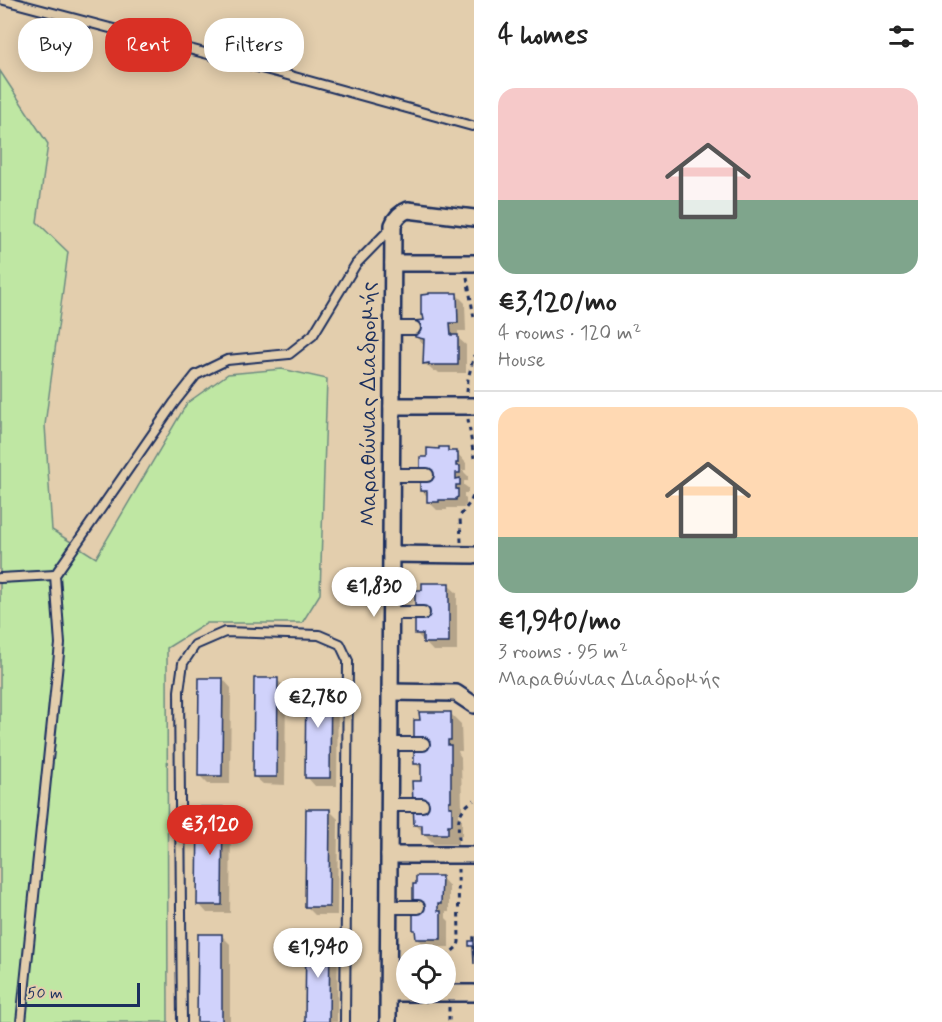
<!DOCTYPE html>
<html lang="en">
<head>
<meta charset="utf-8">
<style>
	:root { --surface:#fff; --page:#f6f6f6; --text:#222; --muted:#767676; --line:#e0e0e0; --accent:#d93025 }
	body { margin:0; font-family:Mynerve,sans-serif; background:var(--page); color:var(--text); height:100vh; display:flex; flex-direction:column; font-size:22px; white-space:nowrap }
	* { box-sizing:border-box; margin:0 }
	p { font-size:20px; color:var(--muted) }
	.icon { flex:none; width:33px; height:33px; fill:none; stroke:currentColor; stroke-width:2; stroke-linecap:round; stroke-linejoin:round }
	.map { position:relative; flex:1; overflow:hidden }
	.details { display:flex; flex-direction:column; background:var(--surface); width:468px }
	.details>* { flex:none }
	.hud { position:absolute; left:18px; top:18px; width:366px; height:54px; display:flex; gap:12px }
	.fabs { position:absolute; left:396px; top:944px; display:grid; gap:12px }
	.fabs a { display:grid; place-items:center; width:60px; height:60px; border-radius:50%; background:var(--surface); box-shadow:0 3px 15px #0003; font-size:30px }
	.scale { position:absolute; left:18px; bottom:15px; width:122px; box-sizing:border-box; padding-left:6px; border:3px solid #1b2f5e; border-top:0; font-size:16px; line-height:21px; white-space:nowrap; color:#1b2f5e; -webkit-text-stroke:4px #e3cead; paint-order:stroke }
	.price { position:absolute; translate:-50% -51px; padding:0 14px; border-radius:21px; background:#fff; color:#222; font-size:20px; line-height:39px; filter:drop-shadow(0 2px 3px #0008) }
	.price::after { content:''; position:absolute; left:50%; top:36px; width:18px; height:14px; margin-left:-9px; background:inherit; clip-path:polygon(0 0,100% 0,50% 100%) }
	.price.on { background:var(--accent); color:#fff }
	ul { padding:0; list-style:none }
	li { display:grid; align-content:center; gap:12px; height:318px; padding:0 24px }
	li+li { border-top:2px solid var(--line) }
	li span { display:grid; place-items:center; height:186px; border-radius:18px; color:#555 }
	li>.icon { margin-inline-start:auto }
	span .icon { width:108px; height:108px; fill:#fffc; stroke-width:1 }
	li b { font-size:26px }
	h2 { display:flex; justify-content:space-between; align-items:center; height:72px; padding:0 24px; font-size:26px }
	.tag { padding:0 21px; border-radius:24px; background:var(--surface); box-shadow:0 3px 15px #0003; font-size:21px; line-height:54px }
	.tag.on { background:var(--accent); color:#fff }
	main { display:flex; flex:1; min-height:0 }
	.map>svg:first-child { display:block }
	.green { fill:#bfe7a3; stroke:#6d8b80; stroke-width:1.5 }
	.shadow { fill:#0003 }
	.building { fill:#d0d2fb; stroke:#1b2f5e; stroke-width:1.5 }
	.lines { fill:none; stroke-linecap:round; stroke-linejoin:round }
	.service-casing { stroke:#1b2f5e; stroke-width:12 }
	.pedestrian-casing { stroke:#1b2f5e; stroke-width:16 }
	.minor-casing { stroke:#1b2f5e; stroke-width:20 }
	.path { stroke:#1b2f5e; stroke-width:3; stroke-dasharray:4.5 4.5; stroke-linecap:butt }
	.service { stroke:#e3cead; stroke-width:8 }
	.pedestrian { stroke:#e3cead; stroke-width:12 }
	.minor { stroke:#e3cead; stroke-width:15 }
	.labels { text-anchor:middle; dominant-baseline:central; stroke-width:5; stroke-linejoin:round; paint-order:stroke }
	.street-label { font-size:22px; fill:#1b2f5e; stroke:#e3cead }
</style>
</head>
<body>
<main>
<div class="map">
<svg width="474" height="1022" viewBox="0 0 474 1022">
	<rect width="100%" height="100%" fill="#e3cead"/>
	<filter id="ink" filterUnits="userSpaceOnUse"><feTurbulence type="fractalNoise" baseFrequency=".0167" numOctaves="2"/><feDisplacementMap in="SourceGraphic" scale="12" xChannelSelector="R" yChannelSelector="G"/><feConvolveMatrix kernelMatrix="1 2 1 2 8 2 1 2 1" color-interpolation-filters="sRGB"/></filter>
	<g filter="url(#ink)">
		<path class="green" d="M0,71L48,144L37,222L68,252L45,425L52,530L96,558L187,403L228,374L282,369L327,379L320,594L302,623H207L167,648L168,1022H0Z"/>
		<g class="shadow">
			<path d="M457,295L465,303L466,331H458V338L466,345V373H439L437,371H433L424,363L426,347L416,337L425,321Z"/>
			<path d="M447,449L452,453L458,454L466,463V470H462L468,476V481H464V485L468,488V493H464V497L466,499V505L464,506V508H447V510H437L428,501V497L422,491L428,459Z"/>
			<path d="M448,585L457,593V651H433L416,633Z"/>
			<path d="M223,679L231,688L230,784H208L200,776Z"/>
			<path d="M277,680L286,688L285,785L263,784L254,776Z"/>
			<path d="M330,681L338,690L337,786H315L307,777Z"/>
			<path d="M450,713L461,724L462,751H458L459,754L461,757L462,811H459V817L462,820V835H458V844H434L416,825L422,782V770L415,763Z"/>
			<path d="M222,808L231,817L230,913H207L199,904Z"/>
			<path d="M329,810L338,819L337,915H315L306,906Z"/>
			<path d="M441,877L449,886V912H446V918L449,921V947H426L417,938V932L414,930Z"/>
			<path d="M222,936L230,944V1022H199Z"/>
			<path d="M329,938L338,946L337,1022H306Z"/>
		</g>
		<g class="building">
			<path d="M429,293H457L458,323H450L451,335H458V365H429V363L423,364L424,339L415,337L414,321L424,320L423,315H421V295L429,294Z"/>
			<path d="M439,447H448V451H456V453H458V463H456V466H460V473H456V479L460,478V485H456V489H458V497L456,498V500H439V502H427V491H420V457H427V448L439,449Z"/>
			<path d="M422,583H449V643H423V634H415V590H422Z"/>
			<path d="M199,678H223L222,776H198Z"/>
			<path d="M254,678H278L277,777H253Z"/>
			<path d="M306,680H331L330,778H305Z"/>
			<path d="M419,712H451V740H448V745H451V801H449V807H452V825H448V834H422V825H414L412,781H421V764H414V720H420Z"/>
			<path d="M198,807H223L222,905H197Z"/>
			<path d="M306,809H330L329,907H305Z"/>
			<path d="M416,876H442L441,904H438V911H441V939H416L415,930H413V884H416Z"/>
			<path d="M198,934H222V1022H197Z"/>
			<path d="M306,936H330L329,1022H305Z"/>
			<path d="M473,937H474V964L473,946H469V941H473Z"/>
		</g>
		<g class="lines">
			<g class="service-casing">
				<g id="service">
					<path d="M4,0L280,73L472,126"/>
					<path d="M0,578L55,575"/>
					<path d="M21,1022L60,644L55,575L174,403L196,375L227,360L289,354L313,335L356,264L392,227"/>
					<path d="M182,1022L179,691L183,663L195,645L225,632L319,635L340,644L348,661L345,1022"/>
				</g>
			</g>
			<g class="pedestrian-casing">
				<g id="pedestrian">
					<path d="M392,328H414"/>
					<path d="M391,475H427"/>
					<path d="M390,613H423"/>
					<path d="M389,744H423"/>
					<path d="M389,805H422"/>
					<path d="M388,907H418"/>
				</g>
			</g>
			<g class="minor-casing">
				<g id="minor">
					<path d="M393,263H474"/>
					<path d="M392,406H474"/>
					<path d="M391,554L474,555"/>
					<path d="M390,692L456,693L474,705"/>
					<path d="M389,855H474"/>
					<path d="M388,993H418"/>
					<path d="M426,993H474"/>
					<path d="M388,1022L393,225C396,217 400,213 408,210L474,218"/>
				</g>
			</g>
			<g class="path">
				<path d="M467,277L474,318"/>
				<path d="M467,392L468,379L474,355"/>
				<path d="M468,419L474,458"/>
				<path d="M461,542L460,516L471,501L474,493"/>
				<path d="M459,840C458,820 456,812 474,800"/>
				<path d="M446,957L458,946L459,942L458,869"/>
				<path d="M449,1007V1022"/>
			</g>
			<use href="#service" class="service"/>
			<use href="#pedestrian" class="pedestrian"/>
			<use href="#minor" class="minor"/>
		</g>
	</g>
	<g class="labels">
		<g class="street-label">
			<text transform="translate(369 404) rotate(-90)">Μαραθώνιας Διαδρομής</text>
		</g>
	</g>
</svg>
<div class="fabs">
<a><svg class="icon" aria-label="locate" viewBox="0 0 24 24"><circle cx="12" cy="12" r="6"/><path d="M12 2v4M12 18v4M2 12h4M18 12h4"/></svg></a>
</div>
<div class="scale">50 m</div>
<b class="price" style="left:374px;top:618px">€1,830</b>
<b class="price" style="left:318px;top:729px">€2,780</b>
<b class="price on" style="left:210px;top:856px">€3,120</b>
<b class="price" style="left:318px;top:979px">€1,940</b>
<div class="hud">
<a class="tag">Buy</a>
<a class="tag on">Rent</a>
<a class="tag">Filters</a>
</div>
</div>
<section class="details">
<h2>4 homes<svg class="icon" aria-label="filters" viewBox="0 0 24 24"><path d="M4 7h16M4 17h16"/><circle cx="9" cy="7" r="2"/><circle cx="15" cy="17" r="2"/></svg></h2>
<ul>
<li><span style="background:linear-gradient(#f6c9c9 60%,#7fa58c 0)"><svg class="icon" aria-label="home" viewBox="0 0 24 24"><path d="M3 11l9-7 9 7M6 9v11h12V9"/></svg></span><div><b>€3,120/mo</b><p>4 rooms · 120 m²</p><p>House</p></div></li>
<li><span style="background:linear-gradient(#ffd9b3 70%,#7fa58c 0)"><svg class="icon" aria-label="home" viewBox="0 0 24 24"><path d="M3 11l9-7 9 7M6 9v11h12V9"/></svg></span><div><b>€1,940/mo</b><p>3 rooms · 95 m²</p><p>Μαραθώνιας Διαδρομής</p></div></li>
</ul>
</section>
</main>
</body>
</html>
